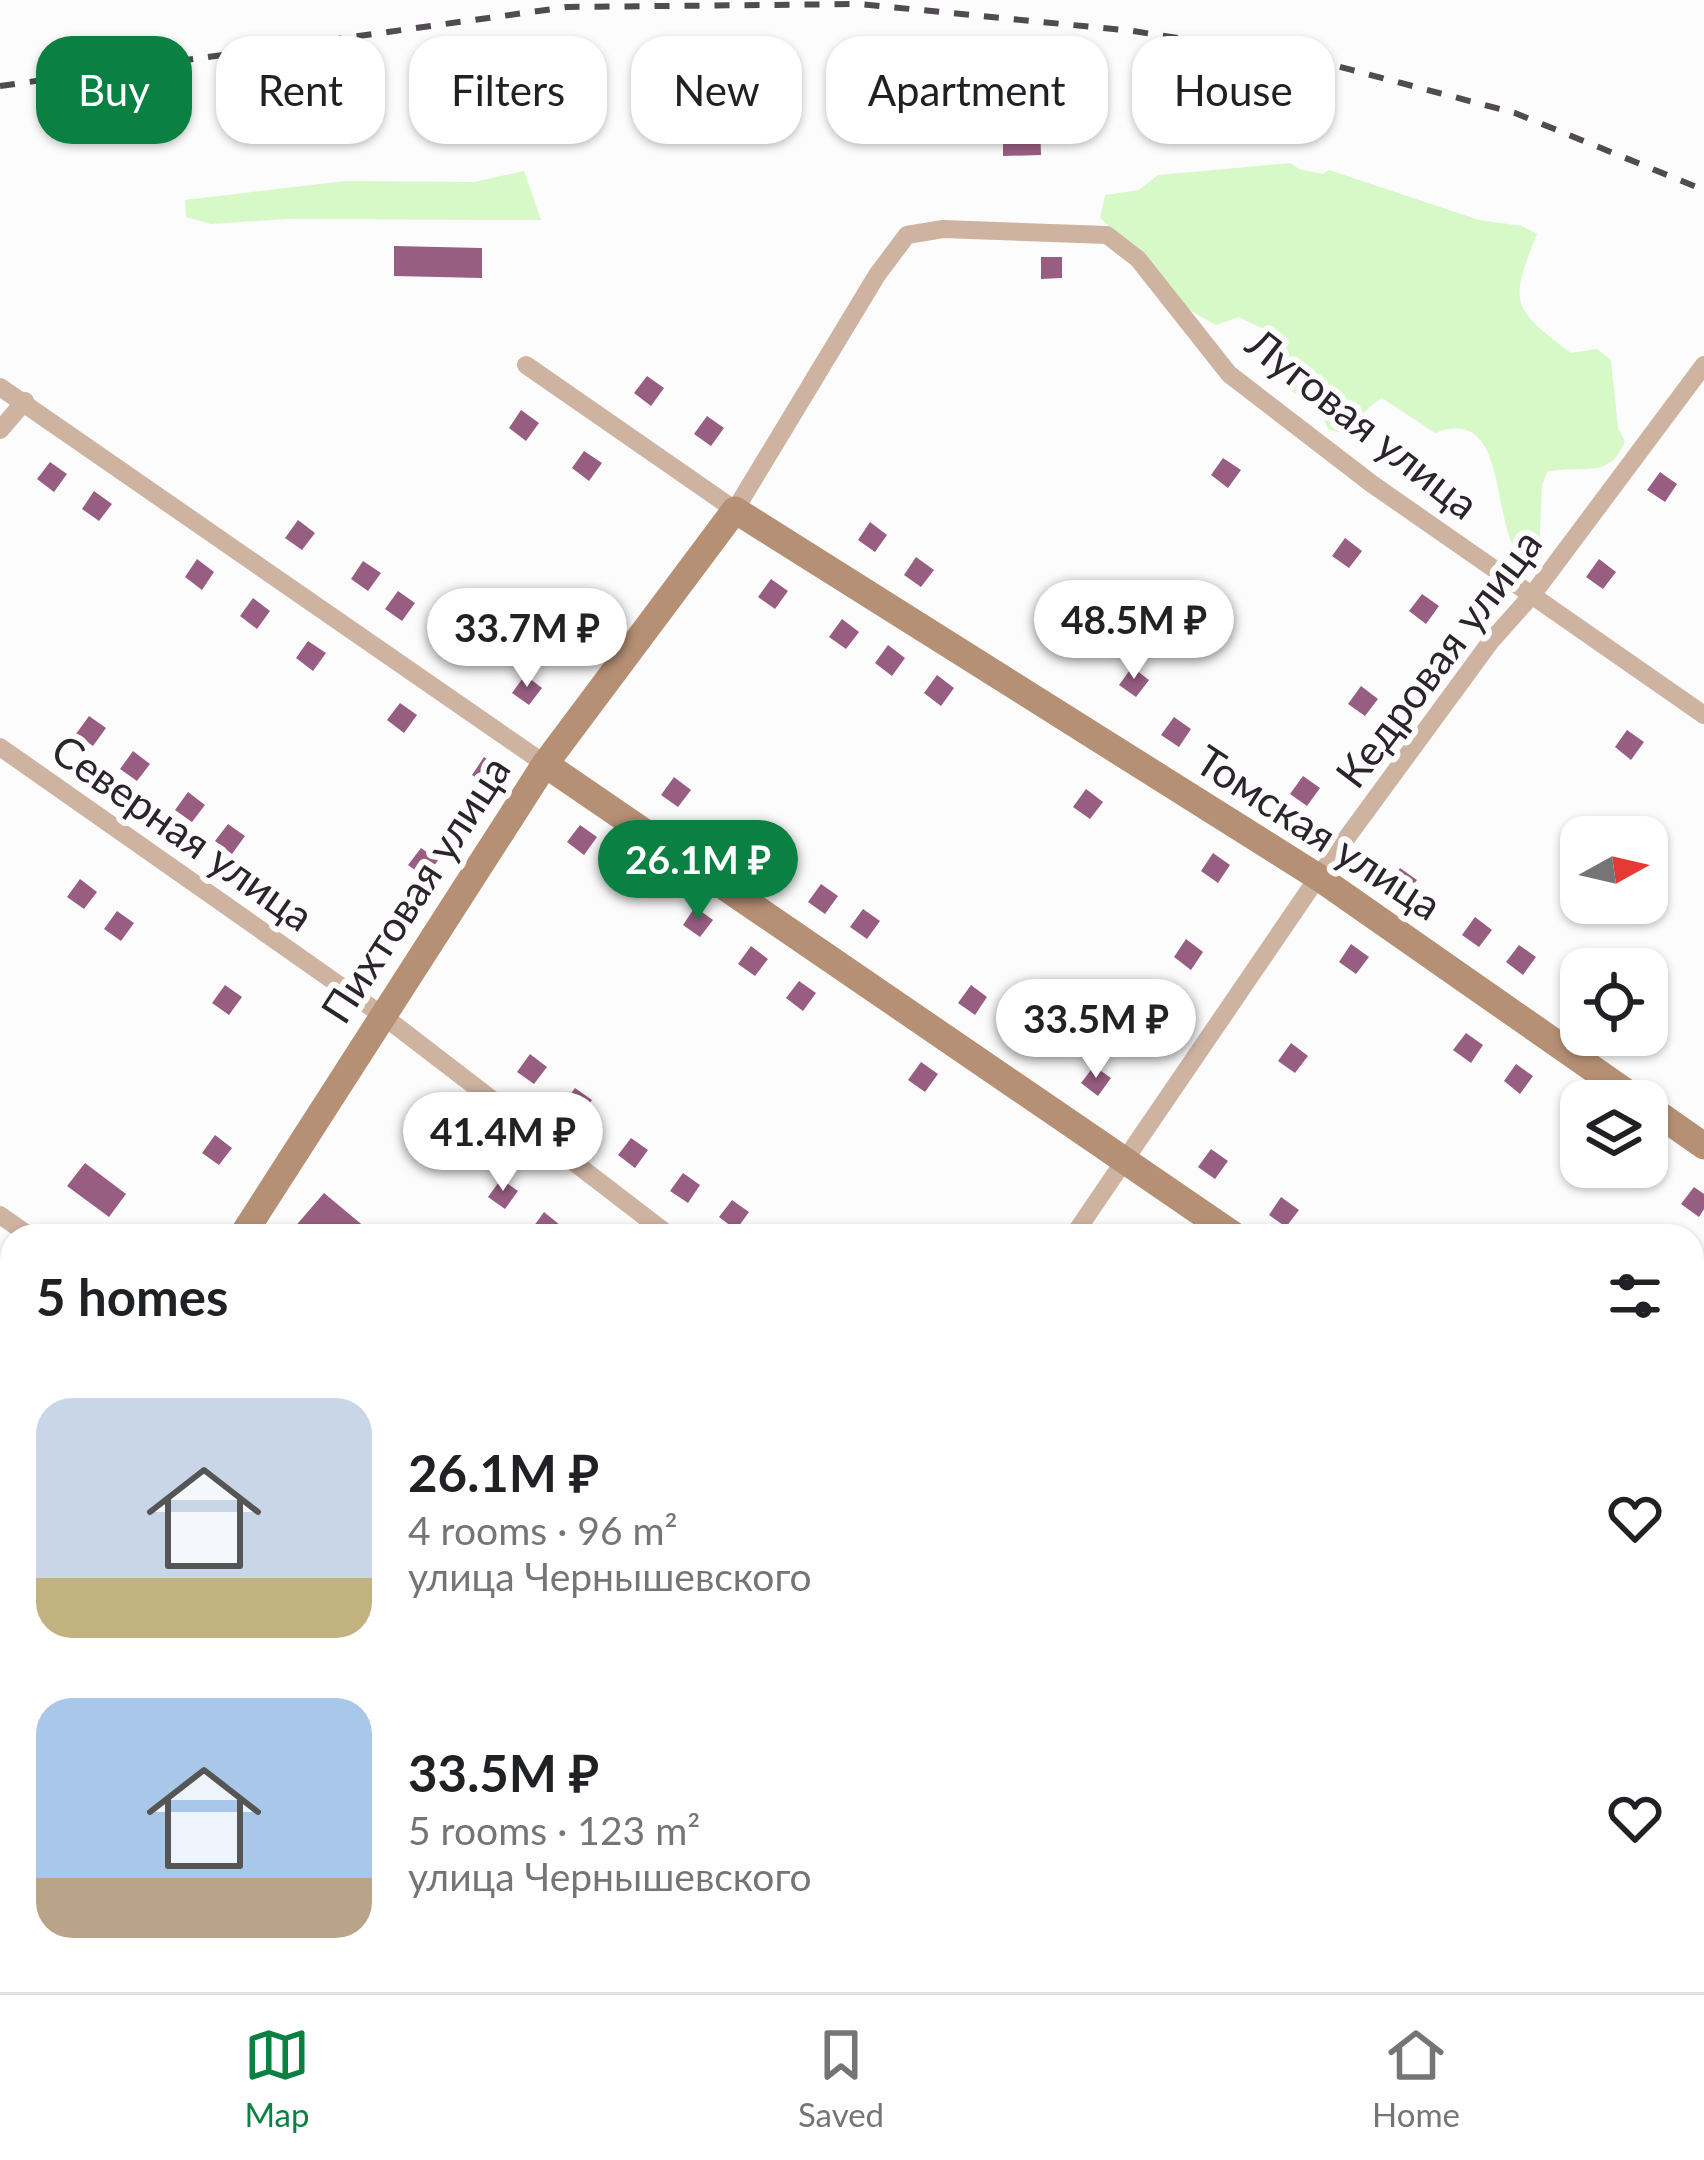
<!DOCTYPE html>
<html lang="en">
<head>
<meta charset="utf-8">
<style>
	:root { --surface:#fff; --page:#f2f2f2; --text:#202124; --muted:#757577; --line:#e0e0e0; --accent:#0b8043 }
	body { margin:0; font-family:Lato,sans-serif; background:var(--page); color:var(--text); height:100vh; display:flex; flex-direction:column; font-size:45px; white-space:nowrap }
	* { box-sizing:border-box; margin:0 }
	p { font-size:39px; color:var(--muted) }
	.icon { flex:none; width:66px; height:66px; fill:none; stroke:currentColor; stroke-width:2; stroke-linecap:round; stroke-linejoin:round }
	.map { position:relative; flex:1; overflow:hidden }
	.details { position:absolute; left:0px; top:1224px; width:1704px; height:768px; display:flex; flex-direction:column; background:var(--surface); border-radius:36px 36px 0 0; box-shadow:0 3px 9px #0004 }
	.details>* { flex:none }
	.banner { position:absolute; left:36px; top:36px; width:1632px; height:108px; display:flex; gap:24px }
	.needle { width:78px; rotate:82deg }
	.buttons { position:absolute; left:1560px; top:816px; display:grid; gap:24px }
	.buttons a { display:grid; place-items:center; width:108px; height:108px; border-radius:24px; background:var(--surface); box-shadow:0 3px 9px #0004; font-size:60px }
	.price { position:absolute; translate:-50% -102px; padding:0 27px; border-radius:42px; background:#fff; color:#222; font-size:39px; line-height:78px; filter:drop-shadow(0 3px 6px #0008) }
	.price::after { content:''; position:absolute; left:50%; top:72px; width:36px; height:27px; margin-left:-18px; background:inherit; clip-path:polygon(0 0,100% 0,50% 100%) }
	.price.current { background:var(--accent); color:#fff }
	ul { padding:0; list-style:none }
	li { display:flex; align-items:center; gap:36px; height:300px; padding:0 36px }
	li span { display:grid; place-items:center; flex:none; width:336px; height:240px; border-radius:36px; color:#555 }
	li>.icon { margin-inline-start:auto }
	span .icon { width:144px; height:144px; fill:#fffc; stroke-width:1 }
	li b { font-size:51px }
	h2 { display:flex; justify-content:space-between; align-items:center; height:144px; padding:0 36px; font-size:51px }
	.chip { padding:0 42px; border-radius:36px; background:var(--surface); box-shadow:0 3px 9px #0004; font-size:42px; line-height:108px }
	.chip.current { background:var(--accent); color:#fff }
	.tabs { display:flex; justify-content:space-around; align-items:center; height:168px; border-top:3px solid var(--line); background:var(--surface); font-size:33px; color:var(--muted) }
	.tabs a { display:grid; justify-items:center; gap:6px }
	.tabs .current { color:var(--accent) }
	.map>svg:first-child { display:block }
	.green { fill:#d7f9c7 }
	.building { fill:#985e82 }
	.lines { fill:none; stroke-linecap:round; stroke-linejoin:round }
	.street { stroke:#ceb3a1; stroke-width:18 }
	.secondary { stroke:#b69074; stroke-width:27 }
	.rail { stroke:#504a51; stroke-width:6; stroke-dasharray:15 15; stroke-linecap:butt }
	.labels { text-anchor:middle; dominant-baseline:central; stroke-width:12; stroke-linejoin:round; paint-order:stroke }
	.street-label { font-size:42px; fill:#2c242d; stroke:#fcfcfc }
</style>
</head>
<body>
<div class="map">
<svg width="1704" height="1992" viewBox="0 0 1704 1992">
	<rect width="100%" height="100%" fill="#fcfcfc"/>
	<g class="green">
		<path d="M1290,163L1299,169L1323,174L1329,170L1479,220L1522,226L1537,234C1509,303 1511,308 1571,353L1597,349L1611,360L1618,428L1625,441C1610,481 1581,464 1547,472L1542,485L1539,554L1525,561C1487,534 1514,403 1435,433L1382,398C1365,407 1359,424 1341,433L1328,429C1317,394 1286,398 1274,371C1269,360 1271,343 1267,331L1239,317L1216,325L1187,309L1155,266L1100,218L1105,195L1139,190L1158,175Z"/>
		<path d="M524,171L541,220L286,219L211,224L186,217L185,200L345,181L474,182Z"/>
	</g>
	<g class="building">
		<path d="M1003,123H1040L1041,155L1003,156Z"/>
		<path d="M394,246L482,248V278L394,276Z"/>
		<path d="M1041,257H1062V278L1041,279Z"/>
		<path d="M647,376L664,388L651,406L634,393Z"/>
		<path d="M521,410L539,423L526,441L509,428Z"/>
		<path d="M707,416L724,428L711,446L694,434Z"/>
		<path d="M584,451L602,463L589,481L572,468Z"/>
		<path d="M1223,458L1241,470L1228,488L1211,475Z"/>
		<path d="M50,462L67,474L54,492L37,479Z"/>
		<path d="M1660,472L1677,484L1665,502L1647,490Z"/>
		<path d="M94,491L112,504L99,521L82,509Z"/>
		<path d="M298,520L315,533L302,550L285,538Z"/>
		<path d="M870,522L887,535L875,552L858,540Z"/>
		<path d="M1345,538L1362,551L1349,568L1332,556Z"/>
		<path d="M916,557L934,570L921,587L904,575Z"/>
		<path d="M197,559L214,572L202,590L185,577Z"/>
		<path d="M1599,559L1616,572L1603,589L1586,577Z"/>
		<path d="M363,561L381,573L368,591L351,579Z"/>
		<path d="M771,579L788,591L775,609L758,597Z"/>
		<path d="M398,591L415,603L402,621L385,609Z"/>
		<path d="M1422,594L1439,606L1426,624L1409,611Z"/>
		<path d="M253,598L270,611L257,629L240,616Z"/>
		<path d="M842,619L859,632L846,649L829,637Z"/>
		<path d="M448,625L466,638L453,655L436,643Z"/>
		<path d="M308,641L326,653L313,671L296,658Z"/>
		<path d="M888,645L905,658L892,676L875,663Z"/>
		<path d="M1132,667L1149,680L1136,697L1119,685Z"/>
		<path d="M525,675L542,688L529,705L512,693Z"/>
		<path d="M937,675L954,688L941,706L924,693Z"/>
		<path d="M1361,686L1378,699L1365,716L1348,704Z"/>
		<path d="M400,703L417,715L404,733L387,720Z"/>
		<path d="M89,716L106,728L93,746L76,734Z"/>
		<path d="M1174,717L1191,729L1179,747L1161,735Z"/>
		<path d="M1627,730L1644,742L1631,760L1615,747Z"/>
		<path d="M133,751L150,764L137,781L120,769Z"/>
		<path d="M484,757L502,770L489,787L472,775Z"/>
		<path d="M1303,776L1320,788L1307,806L1290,794Z"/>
		<path d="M674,777L691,790L678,807L661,795Z"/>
		<path d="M1086,789L1103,802L1090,819L1073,807Z"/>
		<path d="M188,792L205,805L192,822L175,810Z"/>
		<path d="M228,824L245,836L232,854L215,841Z"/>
		<path d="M580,825L597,837L584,855L567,842Z"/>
		<path d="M765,842L782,854L770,872L752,859Z"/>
		<path d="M421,848L438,860L426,878L408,865Z"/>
		<path d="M1213,853L1230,865L1218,883L1201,871Z"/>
		<path d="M1400,868L1417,880L1404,898L1387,886Z"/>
		<path d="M80,879L97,892L84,909L67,897Z"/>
		<path d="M821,884L838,896L825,914L808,902Z"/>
		<path d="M695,907L713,920L700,937L683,925Z"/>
		<path d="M863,909L880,921L867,939L850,927Z"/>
		<path d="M117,911L134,923L121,941L104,929Z"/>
		<path d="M1475,917L1492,930L1479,947L1462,935Z"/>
		<path d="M1186,939L1203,952L1191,970L1174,957Z"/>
		<path d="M1351,944L1369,957L1356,974L1339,962Z"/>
		<path d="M1519,945L1536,957L1523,975L1506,962Z"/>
		<path d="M751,946L768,959L755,976L738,964Z"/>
		<path d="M799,981L816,993L803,1011L786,998Z"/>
		<path d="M225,985L242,997L229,1015L212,1003Z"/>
		<path d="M971,985L987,997L975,1015L958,1003Z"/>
		<path d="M1020,1017L1037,1030L1024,1047L1007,1035Z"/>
		<path d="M1466,1033L1483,1045L1471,1063L1453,1050Z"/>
		<path d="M1291,1043L1308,1056L1295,1073L1278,1061Z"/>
		<path d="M530,1054L547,1067L534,1084L517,1072Z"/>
		<path d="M921,1062L938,1074L925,1092L908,1080Z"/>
		<path d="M1516,1064L1533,1076L1520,1094L1504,1081Z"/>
		<path d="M1094,1066L1111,1078L1098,1096L1081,1083Z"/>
		<path d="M575,1088L592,1100L579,1118L562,1106Z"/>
		<path d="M215,1135L232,1148L219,1165L202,1153Z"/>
		<path d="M453,1137L471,1149L458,1167L441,1154Z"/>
		<path d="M631,1138L648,1150L635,1168L618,1155Z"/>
		<path d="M1211,1149L1228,1161L1215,1179L1198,1167Z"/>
		<path d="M1647,1156L1665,1168L1652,1186L1635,1174L1640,1167H1647Z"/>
		<path d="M85,1163L126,1194L109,1217L67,1186Z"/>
		<path d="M683,1173L700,1185L688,1203L670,1191Z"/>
		<path d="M501,1179L518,1191L505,1209L488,1197Z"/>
		<path d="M1694,1187L1704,1194V1209L1699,1217L1681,1204Z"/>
		<path d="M324,1193L366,1228L359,1236H287Z"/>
		<path d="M1281,1197L1299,1210L1286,1227L1269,1215Z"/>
		<path d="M732,1200L749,1212L736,1230L719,1217Z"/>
		<path d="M544,1212L560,1225L552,1236H539L531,1230Z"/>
		<path d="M154,1224L170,1236H146Z"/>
		<path d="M0,1465L12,1473L0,1497Z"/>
		<path d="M0,1665L12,1676V1757L0,1771Z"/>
		<path d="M327,1980H366L359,1992H348Z"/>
		<path d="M380,1980H425L439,1992H370Z"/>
		<path d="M862,1980H933L922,1992H868L859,1984Z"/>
		<path d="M943,1980H1006L1011,1984L1004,1992H933Z"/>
		<path d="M1135,1980H1206L1196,1992H1132L1128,1989Z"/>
		<path d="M1242,1980H1257L1271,1992H1231Z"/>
		<path d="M1579,1980L1596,1992H1570Z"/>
	</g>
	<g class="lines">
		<g class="street">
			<path d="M526,365L735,510L877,275L907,235L943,229L1107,235L1138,259L1229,374L1372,484L1704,715"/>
			<path d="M0,387L545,764"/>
			<path d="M0,430L25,401"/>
			<path d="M0,747L382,1015L670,1236"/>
			<path d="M0,1215L30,1236"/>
			<path d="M1073,1236L1318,877L1491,641L1533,594L1704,365"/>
			<path d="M0,1622L12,1632"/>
			<path d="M454,1980L469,1992"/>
			<path d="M1050,1980L1066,1992"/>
			<path d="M1678,1980L1695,1992"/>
			<path d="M550,1992L560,1980"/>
		</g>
		<g class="secondary">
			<path d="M545,764L1235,1236"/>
			<path d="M1647,1106L1704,1146"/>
			<path d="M242,1236L545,764L735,510L1318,877L1639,1101"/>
			<path d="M1692,1549L1704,1557"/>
			<path d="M0,1585L12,1570"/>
		</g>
		<path class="rail" d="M0,86L567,7L860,4L1133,31L1310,59L1515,113L1704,190"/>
	</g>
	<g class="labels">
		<g class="street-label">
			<text transform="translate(1363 423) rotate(38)">Луговая улица</text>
			<text transform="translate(1438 658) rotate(-53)">Кедровая улица</text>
			<text transform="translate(183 832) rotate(35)">Северная улица</text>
			<text transform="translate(1319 832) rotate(33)">Томская улица</text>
			<text transform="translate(415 889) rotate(-57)">Пихтовая улица</text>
		</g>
	</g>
</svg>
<div class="buttons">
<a><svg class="needle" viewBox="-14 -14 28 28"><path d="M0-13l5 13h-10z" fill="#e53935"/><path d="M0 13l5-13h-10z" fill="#757577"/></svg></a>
<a><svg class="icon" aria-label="locate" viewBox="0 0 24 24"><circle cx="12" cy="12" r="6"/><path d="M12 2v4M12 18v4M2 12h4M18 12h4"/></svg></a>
<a><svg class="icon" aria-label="layers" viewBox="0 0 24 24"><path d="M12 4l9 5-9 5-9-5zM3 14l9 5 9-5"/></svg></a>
</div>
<b class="price" style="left:1134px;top:682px">48.5M ₽</b>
<b class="price" style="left:527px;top:690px">33.7M ₽</b>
<b class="price current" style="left:698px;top:922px">26.1M ₽</b>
<b class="price" style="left:1096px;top:1081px">33.5M ₽</b>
<b class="price" style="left:503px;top:1194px">41.4M ₽</b>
<div class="banner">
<a class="chip current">Buy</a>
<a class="chip">Rent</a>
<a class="chip">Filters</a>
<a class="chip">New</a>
<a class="chip">Apartment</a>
<a class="chip">House</a>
</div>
<section class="details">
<h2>5 homes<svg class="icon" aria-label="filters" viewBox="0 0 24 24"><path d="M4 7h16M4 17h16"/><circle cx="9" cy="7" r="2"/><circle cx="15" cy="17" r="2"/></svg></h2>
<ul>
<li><span style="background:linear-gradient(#c9d6e8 75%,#c2b280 0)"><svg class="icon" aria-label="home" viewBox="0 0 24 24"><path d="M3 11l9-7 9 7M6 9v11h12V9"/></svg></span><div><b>26.1M ₽</b><p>4 rooms · 96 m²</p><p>улица Чернышевского</p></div><svg class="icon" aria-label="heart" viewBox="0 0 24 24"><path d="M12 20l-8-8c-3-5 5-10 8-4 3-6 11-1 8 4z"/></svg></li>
<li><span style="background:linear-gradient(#a9c7e8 75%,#b9a48a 0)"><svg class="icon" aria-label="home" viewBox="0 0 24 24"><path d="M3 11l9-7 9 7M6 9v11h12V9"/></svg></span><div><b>33.5M ₽</b><p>5 rooms · 123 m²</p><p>улица Чернышевского</p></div><svg class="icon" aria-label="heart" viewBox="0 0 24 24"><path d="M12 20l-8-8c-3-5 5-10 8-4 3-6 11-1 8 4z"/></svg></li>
</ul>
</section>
</div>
<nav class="tabs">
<a class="current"><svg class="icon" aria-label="map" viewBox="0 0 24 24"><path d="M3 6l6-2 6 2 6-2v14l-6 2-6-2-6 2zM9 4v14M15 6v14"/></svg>Map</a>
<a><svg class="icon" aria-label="saved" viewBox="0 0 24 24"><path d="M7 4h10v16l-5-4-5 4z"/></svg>Saved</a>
<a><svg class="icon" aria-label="home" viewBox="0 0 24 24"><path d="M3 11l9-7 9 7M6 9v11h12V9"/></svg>Home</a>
</nav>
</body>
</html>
